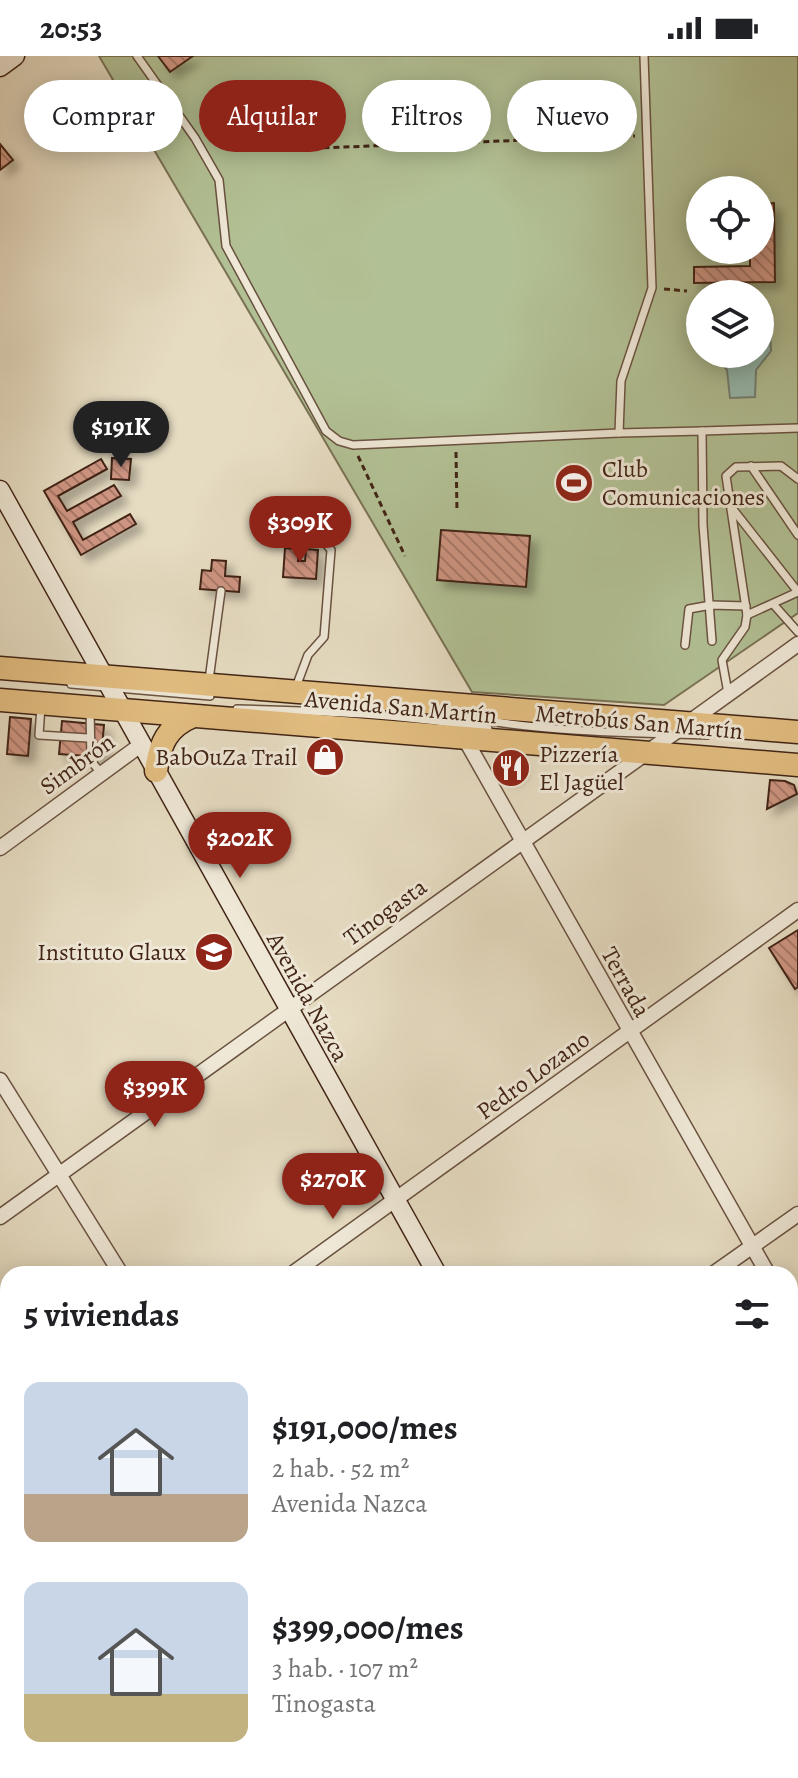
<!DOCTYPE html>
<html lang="es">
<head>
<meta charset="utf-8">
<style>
	:root { --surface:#fff; --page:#f6f6f6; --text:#202124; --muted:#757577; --accent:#8f2418 }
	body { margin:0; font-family:Alegreya,serif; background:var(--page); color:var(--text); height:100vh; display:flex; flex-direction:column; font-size:30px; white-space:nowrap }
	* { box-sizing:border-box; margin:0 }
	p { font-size:26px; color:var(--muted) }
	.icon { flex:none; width:44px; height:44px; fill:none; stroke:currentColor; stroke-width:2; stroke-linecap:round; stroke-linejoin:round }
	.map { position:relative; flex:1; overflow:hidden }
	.sheet { position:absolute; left:0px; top:1210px; width:798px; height:512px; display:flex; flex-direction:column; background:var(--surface); border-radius:24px 24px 0 0; box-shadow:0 4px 20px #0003 }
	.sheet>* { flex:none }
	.top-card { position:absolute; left:24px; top:24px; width:750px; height:72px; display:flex; gap:16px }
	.buttons { position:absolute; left:686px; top:120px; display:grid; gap:16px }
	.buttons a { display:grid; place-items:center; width:88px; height:88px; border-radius:50%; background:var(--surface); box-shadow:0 4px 20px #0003; font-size:40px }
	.price { position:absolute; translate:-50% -68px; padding:0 18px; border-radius:28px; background:var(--accent); color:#fff; font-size:26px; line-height:52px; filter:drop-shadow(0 2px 4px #0008) }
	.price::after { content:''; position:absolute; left:50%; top:48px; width:24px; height:18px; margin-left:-12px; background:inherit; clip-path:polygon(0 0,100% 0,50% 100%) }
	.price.active { background:#222; color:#fff }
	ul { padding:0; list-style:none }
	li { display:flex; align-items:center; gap:24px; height:200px; padding:0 24px }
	li span { display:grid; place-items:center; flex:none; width:224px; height:160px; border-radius:16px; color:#555 }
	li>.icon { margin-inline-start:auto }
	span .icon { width:96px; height:96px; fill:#fffc; stroke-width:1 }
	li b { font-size:34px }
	h2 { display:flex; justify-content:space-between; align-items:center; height:96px; padding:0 24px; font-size:34px }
	.pill { padding:0 28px; border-radius:36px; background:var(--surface); box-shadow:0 4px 20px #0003; font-size:28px; line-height:72px }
	.pill.active { background:var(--accent); color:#fff }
	.status { display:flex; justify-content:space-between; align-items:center; height:56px; padding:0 40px; background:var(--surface); direction:ltr }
	.status svg { height:22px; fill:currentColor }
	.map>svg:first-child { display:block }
	.pitch { fill:#b2c195; stroke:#7a7255; stroke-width:2; fill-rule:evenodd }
	.water { fill:#96bcb1; stroke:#747f73; stroke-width:2 }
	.building { fill:url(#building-back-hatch); stroke:#412415; stroke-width:2; filter:url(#shadow) }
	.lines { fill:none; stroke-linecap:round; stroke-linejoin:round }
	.secondary-tunnel { stroke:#c5b79f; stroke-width:18; stroke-dasharray:18 9; stroke-linecap:butt }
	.service-casing { stroke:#6a5240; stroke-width:10 }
	.minor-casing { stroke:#6a5240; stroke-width:17 }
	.secondary-casing { stroke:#412415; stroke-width:21 }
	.primary-casing { stroke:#412415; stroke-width:25 }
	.path { stroke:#412415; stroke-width:3; stroke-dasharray:6 4; stroke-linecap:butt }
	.service { stroke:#efe8d7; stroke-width:7 }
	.minor { stroke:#efe8d7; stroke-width:14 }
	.secondary { stroke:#efe8d7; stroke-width:18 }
	.primary { stroke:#e3be81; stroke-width:22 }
	.rail-casing { stroke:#412415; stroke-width:7 }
	.rail { stroke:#efe8d7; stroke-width:4; stroke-dasharray:12; stroke-linecap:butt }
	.labels { text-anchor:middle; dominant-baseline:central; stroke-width:6; stroke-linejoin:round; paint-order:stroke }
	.poi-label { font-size:24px; fill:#412415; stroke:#efe8d7; text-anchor:start }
	.street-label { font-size:24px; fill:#412415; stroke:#efe8d7 }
</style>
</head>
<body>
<div class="status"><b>20:53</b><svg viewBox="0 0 49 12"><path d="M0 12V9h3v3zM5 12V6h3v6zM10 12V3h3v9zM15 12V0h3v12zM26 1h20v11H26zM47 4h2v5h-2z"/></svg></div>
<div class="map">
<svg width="798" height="1722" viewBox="0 0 798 1722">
	<defs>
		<pattern id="building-back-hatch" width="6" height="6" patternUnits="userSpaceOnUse" patternTransform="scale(2)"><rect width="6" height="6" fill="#ce9582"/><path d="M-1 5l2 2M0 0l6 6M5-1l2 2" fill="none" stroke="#a97969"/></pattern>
		<filter id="shadow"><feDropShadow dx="7" dy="7" stdDeviation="4" flood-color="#0004"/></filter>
	</defs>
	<rect width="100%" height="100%" fill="#e6dcc2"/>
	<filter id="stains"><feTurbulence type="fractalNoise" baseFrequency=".0025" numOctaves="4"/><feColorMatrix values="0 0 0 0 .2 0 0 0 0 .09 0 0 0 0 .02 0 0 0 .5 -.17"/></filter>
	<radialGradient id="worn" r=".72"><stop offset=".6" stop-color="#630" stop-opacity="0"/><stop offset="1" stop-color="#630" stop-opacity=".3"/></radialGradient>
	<path class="pitch" d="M99,0H798V557L664,649L472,636ZM700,134H760V194H700ZM700,238H760V298H700Z"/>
	<path class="water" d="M760,251L769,254L771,295L756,314L755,341L730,342L727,314L713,298H760Z"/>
	<g class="building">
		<path d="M158,0H193L170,16Z"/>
		<path d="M0,88L13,104L0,114Z"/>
		<path d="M774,147L775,226L694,227V211L750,210V194H760V148Z"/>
		<path d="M112,402L131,403L129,424L111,423Z"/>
		<path d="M101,403L107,413L58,440L67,455L114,429L121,440L73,466L83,484L130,458L136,468L81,499L44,435Z"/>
		<path d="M441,474L530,480L526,531L437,524Z"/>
		<path d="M285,492L299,493L298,505H305L306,493L318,494L316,523L283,521Z"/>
		<path d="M212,504L226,505L225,520L240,521L239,536L200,533L202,514L211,515Z"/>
		<path d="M10,661L31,663L28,700L7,698Z"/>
		<path d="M62,665L104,669L101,701L59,698Z"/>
		<path d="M508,704L519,705L518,716L509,722L500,709Z"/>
		<path d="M770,724L785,725L794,729L797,738L767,753Z"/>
		<path d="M798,874V931L795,933L769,892Z"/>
	</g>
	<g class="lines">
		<path class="secondary-tunnel" d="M715,1714L720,1722"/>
		<g class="service-casing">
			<g id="service">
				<path d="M137,0L195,82L219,124L226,190L326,375L339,385L353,389L619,377"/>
				<path d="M644,0L652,232L621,325L619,377L702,375L703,469L712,585"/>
				<path d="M702,375L798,372"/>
				<path d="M751,410L798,479"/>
				<path d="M732,452L798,536"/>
				<path d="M266,460C293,466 314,471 331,494L324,581L308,599L296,631"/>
				<path d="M774,549L798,576"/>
				<path d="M747,559L798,536"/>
				<path d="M685,589L689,553L711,549L746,550"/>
				<path d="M209,624L221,535"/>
				<path d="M71,628L210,640"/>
				<path d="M728,637L722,604L745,571L747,559L726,420L736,411L781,410L798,423"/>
				<path d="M41,650L39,679L88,682"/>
				<path d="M90,653L91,705L101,717"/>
				<path d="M237,653C322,655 404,658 488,673"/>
				<path d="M466,661C545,676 627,677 708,679"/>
			</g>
		</g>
		<g class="minor-casing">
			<g id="minor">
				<path d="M465,649V683L768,1218"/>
				<path d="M0,792L142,688"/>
				<path d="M0,1024L121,1218"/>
				<path d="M0,1161L798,588"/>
				<path d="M292,1218L798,854"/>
				<path d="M713,1218L798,1158"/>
				<path d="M790,1258L798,1272"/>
				<path d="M790,1409L798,1403"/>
				<path d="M0,1427L8,1421"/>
				<path d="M790,1584L798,1583"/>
				<path d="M0,1627H8"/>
				<path d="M790,1674L798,1673"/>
				<path d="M700,1714L705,1722"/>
				<path d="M736,1714L740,1722"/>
				<path d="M457,1722L541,1714"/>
			</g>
		</g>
		<g class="secondary-casing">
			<g id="secondary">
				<path d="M0,11L15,0"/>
				<path d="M0,434L437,1218"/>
			</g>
		</g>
		<g class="primary-casing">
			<g id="primary">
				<path d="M0,612L798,676"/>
				<path d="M0,644L798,709"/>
				<path d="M156,715C160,687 167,671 193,660"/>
			</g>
		</g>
		<g class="path">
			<path d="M207,78L211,83L264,94L635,80"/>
			<path d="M664,233L687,235"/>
			<path d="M456,396L457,455"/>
			<path d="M358,400L405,500"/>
			<path d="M790,1650V1655"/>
		</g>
		<use href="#service" class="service"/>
		<use href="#minor" class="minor"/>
		<use href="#secondary" class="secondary"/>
		<use href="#primary" class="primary"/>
		<g class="rail-casing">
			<g id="rail">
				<path d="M790,1611H798"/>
				<path d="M790,1632H798"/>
				<path d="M0,1683L8,1682"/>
				<path d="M0,1715L11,1714"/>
			</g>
		</g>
		<use href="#rail" class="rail"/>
	</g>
	<defs>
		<g id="stadium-disc" transform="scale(2)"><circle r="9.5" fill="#8f2418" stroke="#efe8d7"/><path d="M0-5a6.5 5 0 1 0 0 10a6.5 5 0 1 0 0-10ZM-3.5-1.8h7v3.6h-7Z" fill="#fff"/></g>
		<g id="shop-disc" transform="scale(2)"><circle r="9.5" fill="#8f2418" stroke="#efe8d7"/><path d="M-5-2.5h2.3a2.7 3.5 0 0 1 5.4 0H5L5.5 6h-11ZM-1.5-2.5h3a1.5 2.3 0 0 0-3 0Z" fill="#fff"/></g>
		<g id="restaurant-disc" transform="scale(2)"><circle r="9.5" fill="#8f2418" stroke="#efe8d7"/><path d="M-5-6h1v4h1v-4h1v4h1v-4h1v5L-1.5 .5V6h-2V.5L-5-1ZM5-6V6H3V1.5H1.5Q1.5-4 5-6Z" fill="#fff"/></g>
		<g id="school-disc" transform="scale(2)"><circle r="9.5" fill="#8f2418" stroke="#efe8d7"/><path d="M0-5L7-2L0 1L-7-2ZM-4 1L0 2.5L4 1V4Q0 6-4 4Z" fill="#fff"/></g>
	</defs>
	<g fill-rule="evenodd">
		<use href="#stadium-disc" x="574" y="427"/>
		<use href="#shop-disc" x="325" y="701"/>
		<use href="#restaurant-disc" x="511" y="712"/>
		<use href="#school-disc" x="214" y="896"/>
	</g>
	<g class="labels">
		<g class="poi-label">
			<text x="602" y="413">Club<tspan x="602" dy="28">Comunicaciones</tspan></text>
			<text x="539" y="698">Pizzería<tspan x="539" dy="28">El Jagüel</tspan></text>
			<text x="297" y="701" text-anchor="end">BabOuZa Trail</text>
			<text x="186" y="896" text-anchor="end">Instituto Glaux</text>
		</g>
		<g class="street-label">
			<text transform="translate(401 651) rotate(5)">Avenida San Martín</text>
			<text transform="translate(639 666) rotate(5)">Metrobús San Martín</text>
			<text transform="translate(77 708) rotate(-36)">Simbrón</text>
			<text transform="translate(385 856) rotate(-36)">Tinogasta</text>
			<text transform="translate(626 926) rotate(61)">Terrada</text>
			<text transform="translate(308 941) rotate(61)">Avenida Nazca</text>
			<text transform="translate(533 1019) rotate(-36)">Pedro Lozano</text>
		</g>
	</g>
	<rect width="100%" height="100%" filter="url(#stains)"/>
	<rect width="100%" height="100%" fill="url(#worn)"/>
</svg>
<div class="buttons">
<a><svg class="icon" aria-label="locate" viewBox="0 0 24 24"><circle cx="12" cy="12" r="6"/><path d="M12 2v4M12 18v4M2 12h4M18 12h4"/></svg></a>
<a><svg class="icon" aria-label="layers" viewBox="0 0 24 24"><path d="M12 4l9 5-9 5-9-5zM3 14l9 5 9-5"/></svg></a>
</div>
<b class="price active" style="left:121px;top:413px">$191K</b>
<b class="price" style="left:300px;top:508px">$309K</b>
<b class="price" style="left:240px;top:824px">$202K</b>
<b class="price" style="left:155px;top:1073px">$399K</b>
<b class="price" style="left:333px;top:1165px">$270K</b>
<div class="top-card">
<a class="pill">Comprar</a>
<a class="pill active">Alquilar</a>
<a class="pill">Filtros</a>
<a class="pill">Nuevo</a>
</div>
<section class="sheet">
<h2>5 viviendas<svg class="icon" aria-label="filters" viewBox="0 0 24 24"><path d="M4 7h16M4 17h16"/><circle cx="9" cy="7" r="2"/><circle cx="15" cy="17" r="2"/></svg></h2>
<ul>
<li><span style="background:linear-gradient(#c9d6e8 70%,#b9a48a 0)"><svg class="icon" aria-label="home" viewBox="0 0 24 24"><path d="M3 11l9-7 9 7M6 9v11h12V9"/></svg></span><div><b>$191,000/mes</b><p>2 hab. · 52 m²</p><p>Avenida Nazca</p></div></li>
<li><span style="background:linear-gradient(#c9d6e8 70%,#c2b280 0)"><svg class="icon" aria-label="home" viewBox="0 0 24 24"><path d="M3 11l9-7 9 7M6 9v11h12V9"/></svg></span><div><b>$399,000/mes</b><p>3 hab. · 107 m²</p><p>Tinogasta</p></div></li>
</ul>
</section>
</div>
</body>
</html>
